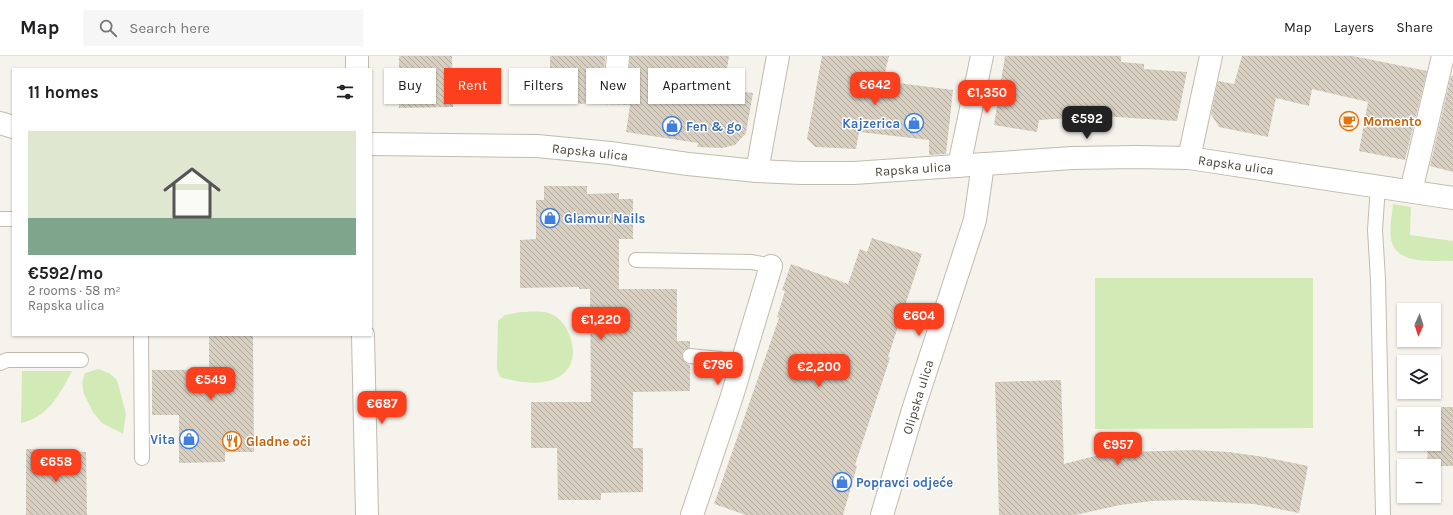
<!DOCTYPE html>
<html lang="en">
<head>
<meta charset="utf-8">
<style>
	:root { --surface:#fff; --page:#f6f6f6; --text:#202124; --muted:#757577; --line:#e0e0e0; --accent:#fc3f1d }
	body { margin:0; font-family:Karla,sans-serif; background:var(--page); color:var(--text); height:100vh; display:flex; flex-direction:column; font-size:15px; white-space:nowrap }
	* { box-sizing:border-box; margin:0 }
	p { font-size:13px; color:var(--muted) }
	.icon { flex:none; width:22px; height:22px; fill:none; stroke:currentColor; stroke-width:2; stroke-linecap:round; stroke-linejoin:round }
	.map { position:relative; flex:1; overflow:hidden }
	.details { position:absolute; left:12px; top:12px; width:360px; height:268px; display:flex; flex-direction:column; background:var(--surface); border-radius:0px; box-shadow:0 1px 3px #0004 }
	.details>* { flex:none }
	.guide { position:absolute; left:384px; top:12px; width:380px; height:36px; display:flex; gap:8px }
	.needle { width:26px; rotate:183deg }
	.tools { position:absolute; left:1397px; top:247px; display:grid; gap:8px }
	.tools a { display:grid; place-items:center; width:44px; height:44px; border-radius:0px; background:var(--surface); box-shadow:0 1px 3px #0004; font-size:20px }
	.price { position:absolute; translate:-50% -34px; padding:0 9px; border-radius:8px; background:var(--accent); color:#fff; font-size:13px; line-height:26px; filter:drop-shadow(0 1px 2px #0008) }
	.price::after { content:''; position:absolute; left:50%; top:24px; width:12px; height:9px; margin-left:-6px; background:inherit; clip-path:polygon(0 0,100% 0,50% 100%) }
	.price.selected { background:#222; color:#fff }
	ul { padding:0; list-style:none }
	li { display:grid; align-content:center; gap:8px; height:212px; padding:0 16px }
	li span { display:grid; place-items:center; height:124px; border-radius:0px; color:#555 }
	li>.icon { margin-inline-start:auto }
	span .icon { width:72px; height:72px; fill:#fffc; stroke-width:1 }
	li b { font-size:17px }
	h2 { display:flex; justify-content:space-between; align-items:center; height:48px; padding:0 16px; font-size:17px }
	.chip { padding:0 14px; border-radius:0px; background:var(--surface); box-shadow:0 1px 3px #0004; font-size:14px; line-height:36px }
	.chip.selected { background:var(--accent); color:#fff }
	header { display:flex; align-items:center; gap:24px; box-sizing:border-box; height:56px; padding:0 20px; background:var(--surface); border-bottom:1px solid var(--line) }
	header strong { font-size:19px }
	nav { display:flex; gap:22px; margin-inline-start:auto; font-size:14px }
	.search { width:280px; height:36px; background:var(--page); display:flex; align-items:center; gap:10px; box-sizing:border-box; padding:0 14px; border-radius:0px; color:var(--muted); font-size:15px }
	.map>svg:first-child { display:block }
	.green { fill:#d2eab5 }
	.building { fill:url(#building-back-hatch) }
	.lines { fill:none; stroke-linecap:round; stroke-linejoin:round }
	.service-casing { stroke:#c2bbae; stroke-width:16 }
	.minor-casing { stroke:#c2bbae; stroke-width:24 }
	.tertiary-casing { stroke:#c2bbae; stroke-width:24 }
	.service { stroke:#fff; stroke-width:14 }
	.minor { stroke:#fff; stroke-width:22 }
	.tertiary { stroke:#fff; stroke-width:22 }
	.labels { text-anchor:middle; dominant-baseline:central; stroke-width:3; stroke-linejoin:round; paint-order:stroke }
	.food-label { font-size:13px; font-weight:bold; fill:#c56008; stroke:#fff; text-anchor:start }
	.shop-label { font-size:13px; font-weight:bold; fill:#366cbe; stroke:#fff; text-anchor:start }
	.street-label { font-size:13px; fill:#4b4439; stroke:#fff }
</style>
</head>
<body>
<header>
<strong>Map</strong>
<div class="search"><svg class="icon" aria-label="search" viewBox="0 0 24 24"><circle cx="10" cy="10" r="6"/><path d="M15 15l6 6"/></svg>Search here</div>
<nav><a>Map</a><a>Layers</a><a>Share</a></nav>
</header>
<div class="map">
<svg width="1453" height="459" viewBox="0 0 1453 459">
	<defs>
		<pattern id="building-back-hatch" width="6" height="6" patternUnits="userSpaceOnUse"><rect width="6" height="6" fill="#d8cfc1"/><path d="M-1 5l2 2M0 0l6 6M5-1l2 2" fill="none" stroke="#b1aa9e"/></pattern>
	</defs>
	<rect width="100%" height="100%" fill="#f6f3ec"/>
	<g class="green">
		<path d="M1393,148L1411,151L1410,179L1453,185V205C1433,204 1396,210 1391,183C1389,172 1392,159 1393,148Z"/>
		<path d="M1095,222H1313V372L1095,373Z"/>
		<path d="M520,256C530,256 542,254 551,258C571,266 582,304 563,318C547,331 518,327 500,321L497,313L498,265L505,259Z"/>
		<path d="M98,313L109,317L117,324L126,358L123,378L102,367L93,356L84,338L82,327L85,317Z"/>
		<path d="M22,315H72C60,338 48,361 21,367Z"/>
	</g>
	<g class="building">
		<path d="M399,0H452L453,51L399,52Z"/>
		<path d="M550,0H605L604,25L605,31L609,36L615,38L622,37L626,33L628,27L630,0H729L724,33L753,37L746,77L735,89L722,92L697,91L698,87L626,76L630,49L550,47Z"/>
		<path d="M822,0H889L883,25L953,34L946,98L929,99V84L859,76L856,93L815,91L807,83Z"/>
		<path d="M1005,0H1121V6L1144,8V13L1187,16L1177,65L1101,60L1039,64L1037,76L994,69Z"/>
		<path d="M1242,0H1353L1427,15L1405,104L1359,95L1368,46L1312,33L1309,50L1276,42L1268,81L1219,71L1211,58L1218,25L1234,28Z"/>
		<path d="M1451,20H1453V116L1430,110Z"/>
		<path d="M544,130H587V138L619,137V143H633V183H619V233H677V285H690V292L683,295L682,300L685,307L690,309V335L633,336V392H643V436L601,437V444H558L557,392H531V346H591L590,233H579V231L520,232V184L536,183V144H544Z"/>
		<path d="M872,182L922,198L888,301L890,302L855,409L857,410L843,459H746L714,448L779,262L777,261L785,235L782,234L791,208L848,228L860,193L867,196Z"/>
		<path d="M209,279H253L254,396H225V406L179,407V359H152V314H209Z"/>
		<path d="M1061,324L1064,408L1095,400L1126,396L1195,394L1229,396L1264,401L1308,410L1299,457L1254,448L1186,444L1152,445L1120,449L1075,459H999L995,326Z"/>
		<path d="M1426,351H1453V410H1428L1427,388H1434V358H1427Z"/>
		<path d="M26,393L86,396L87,459H26Z"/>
	</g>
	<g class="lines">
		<g class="service-casing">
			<g id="service">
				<path d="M1378,130L1375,174L1378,223L1383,459"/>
				<path d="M0,163H13"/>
				<path d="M636,204L752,206L771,210"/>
				<path d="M141,279L142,402"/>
				<path d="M690,300L720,303L742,308"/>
				<path d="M0,307L7,304H81"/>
			</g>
		</g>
		<g class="minor-casing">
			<g id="minor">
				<path d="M357,0V13"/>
				<path d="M616,26L618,0"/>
				<path d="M1189,102L1211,0"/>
				<path d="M959,110L982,0"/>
				<path d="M757,115L778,0"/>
				<path d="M1411,135L1443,0"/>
				<path d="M363,279L367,459"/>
				<path d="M692,459L732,340L771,210"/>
				<path d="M882,459L913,354L975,164L983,108"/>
			</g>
		</g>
		<g class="tertiary-casing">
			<g id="tertiary">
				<path d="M0,67L13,71"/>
				<path d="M371,88L537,90L610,97L688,108L757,115L801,117H854L1072,102L1136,101L1189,102L1453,142"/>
			</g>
		</g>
		<use href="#service" class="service"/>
		<use href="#minor" class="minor"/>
		<use href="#tertiary" class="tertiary"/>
	</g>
	<defs>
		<g id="cafe-ring" transform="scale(1)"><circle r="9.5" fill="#fff" stroke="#e8710a" stroke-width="1.5"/><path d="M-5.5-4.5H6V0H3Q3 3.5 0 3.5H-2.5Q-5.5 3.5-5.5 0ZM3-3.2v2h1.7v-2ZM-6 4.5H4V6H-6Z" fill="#e8710a"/></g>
		<g id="shop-ring" transform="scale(1)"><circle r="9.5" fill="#fff" stroke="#3f7fe0" stroke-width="1.5"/><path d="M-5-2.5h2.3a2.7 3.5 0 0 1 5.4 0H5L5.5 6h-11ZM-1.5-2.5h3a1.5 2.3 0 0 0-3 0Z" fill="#3f7fe0"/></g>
		<g id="restaurant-ring" transform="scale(1)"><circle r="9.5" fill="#fff" stroke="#e8710a" stroke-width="1.5"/><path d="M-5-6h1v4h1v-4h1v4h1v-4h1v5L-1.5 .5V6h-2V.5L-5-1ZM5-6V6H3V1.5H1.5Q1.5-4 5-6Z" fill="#e8710a"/></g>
	</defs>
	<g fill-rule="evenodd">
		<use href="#cafe-ring" x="1349" y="65"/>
		<use href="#shop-ring" x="914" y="67"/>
		<use href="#shop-ring" x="672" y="70"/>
		<use href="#shop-ring" x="550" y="162"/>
		<use href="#shop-ring" x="189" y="383"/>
		<use href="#restaurant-ring" x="232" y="385"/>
		<use href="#shop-ring" x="842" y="426"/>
	</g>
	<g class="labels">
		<g class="food-label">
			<text x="1363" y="65">Momento</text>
			<text x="246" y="385">Gladne oči</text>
		</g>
		<g class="shop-label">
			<text x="900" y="67" text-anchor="end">Kajzerica</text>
			<text x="686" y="70">Fen &amp; go</text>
			<text x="564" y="162">Glamur Nails</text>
			<text x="175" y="383" text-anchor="end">Vita</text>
			<text x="856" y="426">Popravci odjeće</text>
		</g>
		<g class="street-label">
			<text transform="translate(590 96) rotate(6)">Rapska ulica</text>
			<text transform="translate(1236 109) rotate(8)">Rapska ulica</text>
			<text transform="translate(913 113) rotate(-4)">Rapska ulica</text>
			<text transform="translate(918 341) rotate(-73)">Olipska ulica</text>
		</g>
	</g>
</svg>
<div class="tools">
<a><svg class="needle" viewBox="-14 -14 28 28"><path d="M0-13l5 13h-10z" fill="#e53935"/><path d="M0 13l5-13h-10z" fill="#757577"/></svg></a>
<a><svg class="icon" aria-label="layers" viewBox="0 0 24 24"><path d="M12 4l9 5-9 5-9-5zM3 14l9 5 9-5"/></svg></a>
<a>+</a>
<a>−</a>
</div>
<b class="price" style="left:875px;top:50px">€642</b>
<b class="price" style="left:987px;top:58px">€1,350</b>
<b class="price selected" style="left:1087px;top:84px">€592</b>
<b class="price" style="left:919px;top:281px">€604</b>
<b class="price" style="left:601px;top:285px">€1,220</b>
<b class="price" style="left:718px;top:330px">€796</b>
<b class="price" style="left:819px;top:332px">€2,200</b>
<b class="price" style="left:211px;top:345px">€549</b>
<b class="price" style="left:382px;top:369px">€687</b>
<b class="price" style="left:1118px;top:410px">€957</b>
<b class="price" style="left:56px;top:427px">€658</b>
<div class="guide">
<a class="chip">Buy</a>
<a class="chip selected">Rent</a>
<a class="chip">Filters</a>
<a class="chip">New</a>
<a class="chip">Apartment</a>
</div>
<section class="details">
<h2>11 homes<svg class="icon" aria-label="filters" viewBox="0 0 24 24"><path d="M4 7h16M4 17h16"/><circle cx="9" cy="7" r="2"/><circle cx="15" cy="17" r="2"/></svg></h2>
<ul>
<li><span style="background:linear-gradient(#dfe7d0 70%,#7fa58c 0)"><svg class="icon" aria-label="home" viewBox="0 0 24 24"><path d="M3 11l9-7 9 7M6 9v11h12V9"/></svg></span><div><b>€592/mo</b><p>2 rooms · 58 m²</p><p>Rapska ulica</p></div></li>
</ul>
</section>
</div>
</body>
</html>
